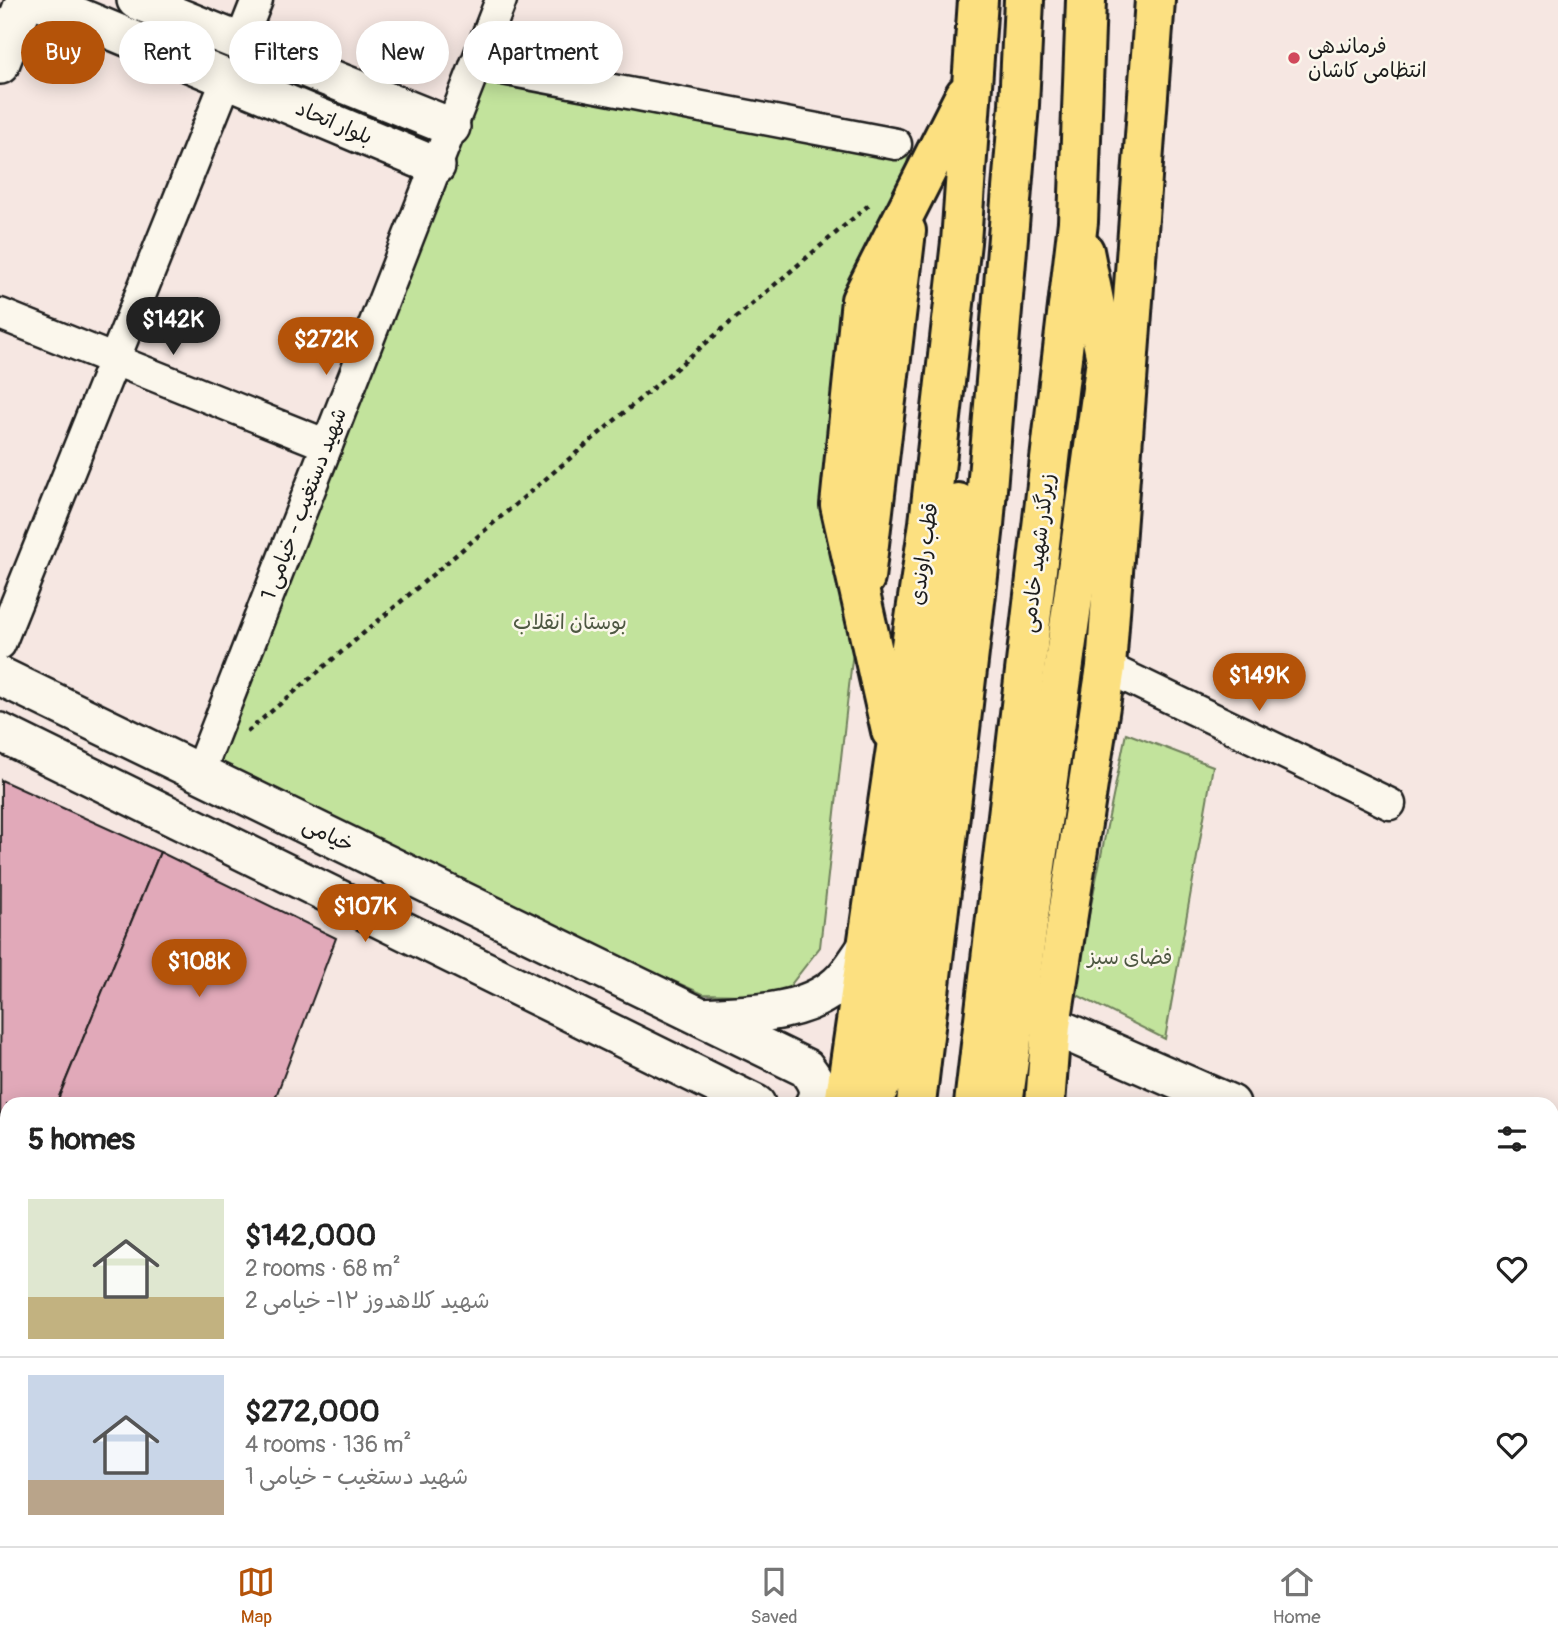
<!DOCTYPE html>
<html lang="en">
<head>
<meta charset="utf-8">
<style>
	:root { --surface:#fff; --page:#f6f6f6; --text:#222; --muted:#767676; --line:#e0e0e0; --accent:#b45309 }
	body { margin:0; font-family:Pangolin,"Playpen Sans Arabic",sans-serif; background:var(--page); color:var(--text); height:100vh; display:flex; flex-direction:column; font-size:26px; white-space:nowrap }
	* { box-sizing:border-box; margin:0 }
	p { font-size:23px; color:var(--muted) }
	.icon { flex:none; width:38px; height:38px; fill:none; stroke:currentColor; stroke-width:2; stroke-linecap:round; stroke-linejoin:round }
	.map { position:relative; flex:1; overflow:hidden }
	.panel { position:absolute; left:0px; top:1097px; width:1559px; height:450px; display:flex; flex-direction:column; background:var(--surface); border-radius:21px 21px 0 0; box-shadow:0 4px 18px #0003 }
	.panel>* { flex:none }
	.guide { position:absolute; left:21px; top:21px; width:700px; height:63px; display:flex; gap:14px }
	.price { position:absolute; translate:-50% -60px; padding:0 16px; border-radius:24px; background:var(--accent); color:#fff; font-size:23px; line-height:46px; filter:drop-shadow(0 2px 4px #0008) }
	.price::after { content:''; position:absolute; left:50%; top:42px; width:21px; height:16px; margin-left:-10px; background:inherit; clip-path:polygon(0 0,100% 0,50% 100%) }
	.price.active { background:#222; color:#fff }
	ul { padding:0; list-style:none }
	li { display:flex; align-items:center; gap:21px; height:175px; padding:0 28px }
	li+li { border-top:2px solid var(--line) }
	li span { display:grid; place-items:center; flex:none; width:196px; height:140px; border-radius:0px; color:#555 }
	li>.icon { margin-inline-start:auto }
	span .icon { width:84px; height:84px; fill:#fffc; stroke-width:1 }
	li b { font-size:30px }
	h2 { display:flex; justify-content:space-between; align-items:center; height:84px; padding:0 28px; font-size:30px }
	.tag { padding:0 24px; border-radius:32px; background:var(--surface); box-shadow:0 4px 18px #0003; font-size:24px; line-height:63px }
	.tag.active { background:var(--accent); color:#fff }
	.tab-bar { display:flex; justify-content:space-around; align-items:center; height:98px; border-top:2px solid var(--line); background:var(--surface); font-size:19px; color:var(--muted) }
	.tab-bar a { display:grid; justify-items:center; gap:4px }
	.tab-bar .active { color:var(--accent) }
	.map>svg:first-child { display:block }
	.green { fill:#c2e39c; stroke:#6f805c; stroke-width:2 }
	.building { fill:#e1a9b9; stroke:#1c1c1c; stroke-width:2 }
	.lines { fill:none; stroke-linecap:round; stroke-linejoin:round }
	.minor-casing { stroke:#1c1c1c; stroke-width:35 }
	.tertiary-casing { stroke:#1c1c1c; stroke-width:42 }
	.trunk-casing { stroke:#1c1c1c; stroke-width:44 }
	.path { stroke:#1c1c1c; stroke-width:4.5; stroke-dasharray:5 5; stroke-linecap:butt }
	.minor { stroke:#fbf7ec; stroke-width:30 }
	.tertiary { stroke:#fbf7ec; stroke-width:37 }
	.trunk { stroke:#fce080; stroke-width:38 }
	.poi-dot { fill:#d1495b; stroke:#fbf7ec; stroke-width:2.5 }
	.labels { text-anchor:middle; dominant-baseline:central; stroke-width:5; stroke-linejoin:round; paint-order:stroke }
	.poi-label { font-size:21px; fill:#1c1c1c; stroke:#fbf7ec; text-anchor:start }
	.street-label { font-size:21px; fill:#1c1c1c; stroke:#fbf7ec }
	.park-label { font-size:21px; fill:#4e5842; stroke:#fbf7ec }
</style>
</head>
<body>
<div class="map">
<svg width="1558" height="1546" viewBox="0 0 1558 1546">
	<rect width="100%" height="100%" fill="#f6e7e2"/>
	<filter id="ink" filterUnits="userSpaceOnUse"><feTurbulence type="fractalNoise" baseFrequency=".0143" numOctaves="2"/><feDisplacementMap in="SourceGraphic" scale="14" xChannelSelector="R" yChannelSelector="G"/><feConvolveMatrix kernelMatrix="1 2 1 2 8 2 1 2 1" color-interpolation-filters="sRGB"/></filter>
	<g filter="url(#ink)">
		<g class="green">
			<path d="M495,54L909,148L820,947L782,996L703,994L199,773Z"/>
			<path d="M1126,733L1213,766L1165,1039L1073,993Z"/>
		</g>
		<g class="building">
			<path d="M1,780L160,852L56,1104H7V1201L0,1198Z"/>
			<path d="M160,852L336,938L273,1104H56Z"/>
		</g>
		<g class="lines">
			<g class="minor-casing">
				<g id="minor">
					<path d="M240,43L257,0"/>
					<path d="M476,64L896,144"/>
					<path d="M0,314L327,445"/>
					<path d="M0,644L227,79"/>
					<path d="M1106,667L1390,804"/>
					<path d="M199,773L501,0"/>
					<path d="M1552,1510L1558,1513"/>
				</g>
			</g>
			<g class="tertiary-casing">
				<g id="tertiary">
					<path d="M38,0L436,166"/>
					<path d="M136,0L451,127"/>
					<path d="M0,65L25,0"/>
					<path d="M0,676L806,1068C815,1080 822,1090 814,1104"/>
					<path d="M0,732L756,1104"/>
					<path d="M703,1017C747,1014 803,1015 838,984C850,974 859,957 868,945"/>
					<path d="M1051,1025L1231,1104"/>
					<path d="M1552,1247L1558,1249"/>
				</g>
			</g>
			<g class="trunk-casing">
				<g id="trunk">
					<path d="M865,578L906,231"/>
					<path d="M891,731L840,505L861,300L965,95"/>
					<path d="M844,1104L929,523L961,242L978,0"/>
					<path d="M870,1104L884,1079L958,503"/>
					<path d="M916,1104L984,525L1019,105L1024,0"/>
					<path d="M974,1104L1078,222L1086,0"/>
					<path d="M1003,1104L1106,360L1084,251"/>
					<path d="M1045,1104L1051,1025L1106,667L1155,0"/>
					<path d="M805,1546V1540"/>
					<path d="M867,1546V1540"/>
					<path d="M924,1546V1540"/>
					<path d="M992,1546V1540"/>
				</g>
			</g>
			<path class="path" d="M247,732L870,204"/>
			<use href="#minor" class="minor"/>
			<use href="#tertiary" class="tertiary"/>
			<use href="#trunk" class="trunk"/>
		</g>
	</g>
	<circle class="poi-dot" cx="1294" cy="58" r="7"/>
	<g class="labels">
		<g class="poi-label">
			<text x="1308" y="46">فرماندهی<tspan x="1308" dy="24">انتظامی کاشان</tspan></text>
		</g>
		<g class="street-label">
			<text transform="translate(334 123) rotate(23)">بلوار اتحاد</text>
			<text transform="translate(304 504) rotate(-69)">شهید دستغیب - خیامی 1</text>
			<text transform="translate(1038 553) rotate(-83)">زیرگذر شهید خادمی</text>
			<text transform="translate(924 554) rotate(-82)">قطب راوندی</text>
			<text transform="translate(328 835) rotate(26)">خیامی</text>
		</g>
		<g class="park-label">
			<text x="570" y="622">بوستان انقلاب</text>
			<text x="1130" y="957">فضای سبز</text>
		</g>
	</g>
</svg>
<b class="price active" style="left:173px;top:357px">$142K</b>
<b class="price" style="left:326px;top:377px">$272K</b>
<b class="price" style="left:1259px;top:713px">$149K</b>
<b class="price" style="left:365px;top:944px">$107K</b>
<b class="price" style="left:199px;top:999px">$108K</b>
<div class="guide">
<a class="tag active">Buy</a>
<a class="tag">Rent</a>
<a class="tag">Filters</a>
<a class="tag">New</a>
<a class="tag">Apartment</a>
</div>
<section class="panel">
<h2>5 homes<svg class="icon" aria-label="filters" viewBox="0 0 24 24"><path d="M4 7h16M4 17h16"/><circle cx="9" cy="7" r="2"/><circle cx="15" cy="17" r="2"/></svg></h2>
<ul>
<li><span style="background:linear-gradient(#dfe7d0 70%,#c2b280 0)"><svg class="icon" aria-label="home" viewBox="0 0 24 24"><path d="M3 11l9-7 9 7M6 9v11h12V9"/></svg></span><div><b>$142,000</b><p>2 rooms · 68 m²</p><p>شهید کلاهدوز ۱۲- خیامی 2</p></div><svg class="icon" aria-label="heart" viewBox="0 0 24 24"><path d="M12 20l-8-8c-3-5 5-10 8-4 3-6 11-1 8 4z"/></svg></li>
<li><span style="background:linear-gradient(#c9d6e8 75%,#b9a48a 0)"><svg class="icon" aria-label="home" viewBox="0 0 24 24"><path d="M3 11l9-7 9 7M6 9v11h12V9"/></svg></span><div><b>$272,000</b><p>4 rooms · 136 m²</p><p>شهید دستغیب - خیامی 1</p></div><svg class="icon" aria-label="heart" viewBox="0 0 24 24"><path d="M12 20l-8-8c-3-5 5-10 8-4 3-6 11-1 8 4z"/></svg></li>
</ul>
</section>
</div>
<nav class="tab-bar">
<a class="active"><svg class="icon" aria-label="map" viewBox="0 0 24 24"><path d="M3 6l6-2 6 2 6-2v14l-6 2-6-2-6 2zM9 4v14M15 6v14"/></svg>Map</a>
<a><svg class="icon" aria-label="saved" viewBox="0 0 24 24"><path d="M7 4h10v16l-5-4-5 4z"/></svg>Saved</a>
<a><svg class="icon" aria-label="home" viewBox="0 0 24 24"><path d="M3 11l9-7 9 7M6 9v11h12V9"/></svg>Home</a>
</nav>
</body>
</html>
